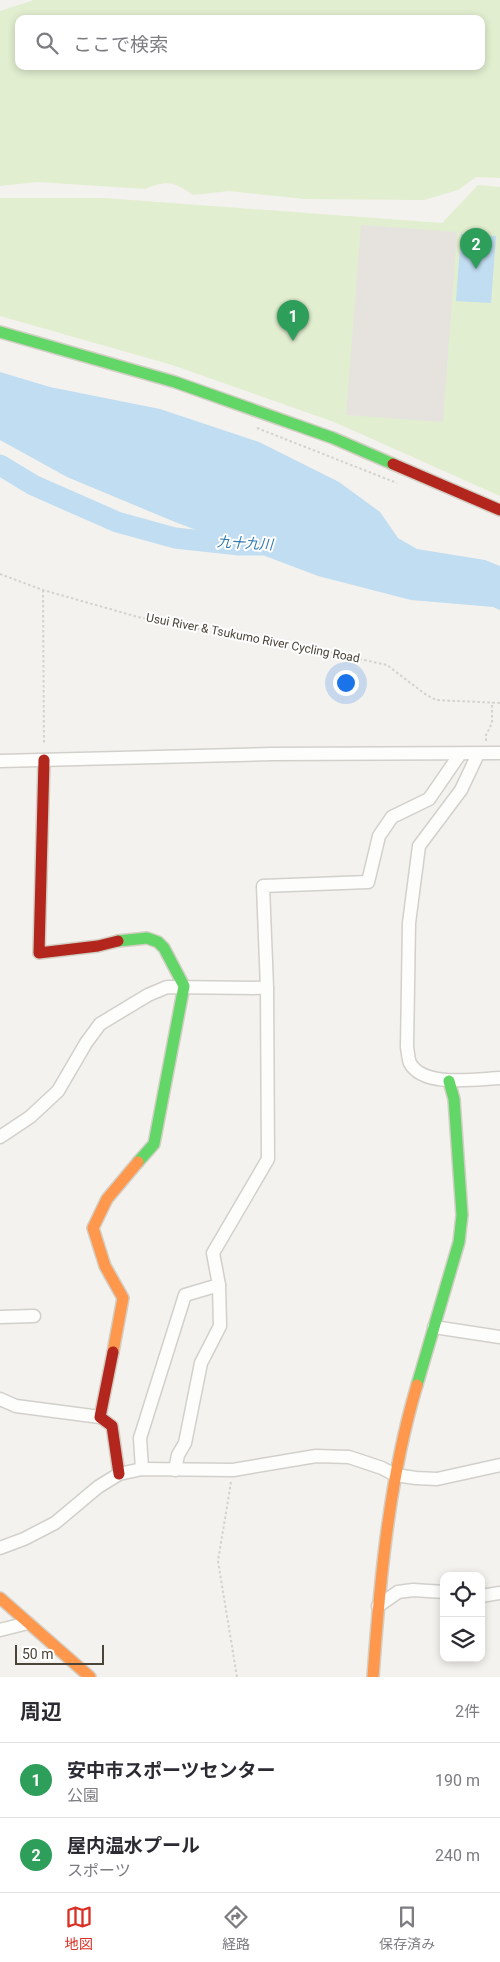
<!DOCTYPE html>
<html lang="ja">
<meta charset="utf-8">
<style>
:root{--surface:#fff;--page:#f2f2f3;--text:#2b2b33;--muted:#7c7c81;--line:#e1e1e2;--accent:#d93025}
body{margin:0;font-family:Roboto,"Noto Sans JP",sans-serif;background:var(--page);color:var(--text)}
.controls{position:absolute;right:15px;bottom:15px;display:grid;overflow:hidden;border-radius:10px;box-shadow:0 2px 8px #0003}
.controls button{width:45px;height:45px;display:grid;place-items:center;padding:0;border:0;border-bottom:1px solid var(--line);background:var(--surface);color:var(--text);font:25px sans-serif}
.scale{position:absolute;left:15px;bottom:12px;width:89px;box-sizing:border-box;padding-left:5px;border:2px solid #4b4439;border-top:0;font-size:14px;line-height:18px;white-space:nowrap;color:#4b4439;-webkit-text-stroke:4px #fff;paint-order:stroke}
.you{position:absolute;left:345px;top:682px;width:18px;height:18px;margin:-12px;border:4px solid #fff;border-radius:50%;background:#1a73e8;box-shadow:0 0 0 8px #1a73e833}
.badge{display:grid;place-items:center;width:32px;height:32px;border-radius:50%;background:var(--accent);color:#fff;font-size:16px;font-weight:700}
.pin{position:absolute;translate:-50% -41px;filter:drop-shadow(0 1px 2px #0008)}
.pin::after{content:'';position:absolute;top:26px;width:18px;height:15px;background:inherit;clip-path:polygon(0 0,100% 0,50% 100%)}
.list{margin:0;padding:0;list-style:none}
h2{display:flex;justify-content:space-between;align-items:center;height:65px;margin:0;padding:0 20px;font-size:21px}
h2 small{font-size:16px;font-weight:400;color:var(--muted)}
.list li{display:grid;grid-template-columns:32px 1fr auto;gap:15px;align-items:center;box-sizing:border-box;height:75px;padding:0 20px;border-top:1px solid var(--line)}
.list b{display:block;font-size:19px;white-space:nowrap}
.list p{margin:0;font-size:16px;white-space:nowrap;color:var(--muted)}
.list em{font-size:16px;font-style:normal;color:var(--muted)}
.icon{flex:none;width:28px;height:28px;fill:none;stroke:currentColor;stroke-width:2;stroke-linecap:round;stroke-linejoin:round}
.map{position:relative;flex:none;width:500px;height:1677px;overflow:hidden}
.search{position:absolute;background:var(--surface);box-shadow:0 2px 8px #0003;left:15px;right:15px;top:15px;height:55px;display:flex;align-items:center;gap:12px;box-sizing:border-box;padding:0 18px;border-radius:10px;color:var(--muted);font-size:19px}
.sheet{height:215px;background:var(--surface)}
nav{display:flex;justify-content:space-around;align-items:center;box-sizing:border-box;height:70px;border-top:1px solid var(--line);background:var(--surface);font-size:14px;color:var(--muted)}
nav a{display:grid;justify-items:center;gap:2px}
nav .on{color:var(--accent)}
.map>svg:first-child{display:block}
.green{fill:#e1eecf;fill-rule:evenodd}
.parking{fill:#e6e3df}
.water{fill:#c0ddf1}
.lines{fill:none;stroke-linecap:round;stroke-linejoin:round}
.river{stroke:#c0ddf1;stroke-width:21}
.street-casing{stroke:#d2d0cb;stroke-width:15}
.fast-casing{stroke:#d3cfc5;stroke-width:14}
.slow-casing{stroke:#d3cfc5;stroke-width:14}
.jam-casing{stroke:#d3cfc5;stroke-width:14}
.path{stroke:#d3d2cc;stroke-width:2;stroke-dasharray:2.5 2.5;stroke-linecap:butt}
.street{stroke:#fdfdfc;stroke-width:12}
.fast{stroke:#63d668;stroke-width:11}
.slow{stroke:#ff974d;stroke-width:11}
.jam{stroke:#b3261e;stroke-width:11}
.labels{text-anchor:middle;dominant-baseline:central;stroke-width:4;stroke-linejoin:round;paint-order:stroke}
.street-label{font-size:12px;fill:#4b4439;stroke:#fff}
.water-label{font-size:14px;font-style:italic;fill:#2e7ab2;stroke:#fff}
</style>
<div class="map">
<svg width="500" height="1677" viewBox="0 0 500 1677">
<rect width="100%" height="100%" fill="#f4f2ee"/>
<g class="green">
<path d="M 34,0 L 500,0 L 500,178 L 476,177 L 458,190 L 424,200 L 304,199 L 229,191 L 193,195 C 173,181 167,180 145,189 L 38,182 L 0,186 L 0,11 ZM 19,19 L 481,19 L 481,66 L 19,66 Z"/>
<path d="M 478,185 L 500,187 L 500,496 L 334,422 L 172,365 L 0,316 L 0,198 L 104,198 L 442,223 Z"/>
</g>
<path class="parking" d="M 361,225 L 457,232 L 443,422 L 346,415 Z"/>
<g class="water">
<path d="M 461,234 L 496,236 L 491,303 L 456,301 Z"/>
<path d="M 0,372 L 50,387 L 160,409 L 259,442 L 339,482 L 380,512 L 398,538 L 417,549 L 485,560 L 500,566 L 500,610 L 493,607 L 411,600 L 318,576 L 175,522 L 67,477 L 0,440 Z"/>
</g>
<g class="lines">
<path class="river" d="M 0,465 L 33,485 L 117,522 L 175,538 L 239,545 L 261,545"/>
<defs>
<g id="street">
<path d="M 478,754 L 461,790 L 419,846 L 409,923 L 407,1047 C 408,1052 408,1058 410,1063 C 423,1088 477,1079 500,1078"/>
<path d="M 0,761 L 272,754 L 500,753"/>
<path d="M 0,1137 L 30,1117 L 58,1091 L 86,1043 L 100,1024 L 148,995 L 167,987 L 267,988"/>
<path d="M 0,1317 L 34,1316"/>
<path d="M 434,1327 L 500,1337"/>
<path d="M 0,1399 L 16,1406 L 100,1417"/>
<path d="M 142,1469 L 140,1438 L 185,1295 L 219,1285"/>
<path d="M 175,1470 L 178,1455 L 185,1443 L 201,1363 L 220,1326 L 219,1285 L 213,1253 L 268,1159 L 267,988 L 263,886 L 368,882 L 379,836 L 392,817 L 429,799 L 460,754"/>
<path d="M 0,1548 L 24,1539 L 55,1523 L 98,1487 L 119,1474 L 142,1469 L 233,1470 L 316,1456 L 349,1457 L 382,1468 L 395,1475 L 416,1478 L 437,1479 L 500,1465"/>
<path d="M 481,1596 L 500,1593"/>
<path d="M 378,1606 L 398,1592 L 413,1590 L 444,1592"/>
<path d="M 0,1630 L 28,1623"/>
</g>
<g id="fast">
<path d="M 0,332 L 175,382 L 333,438 L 393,464"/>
<path d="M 118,941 L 147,938 L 158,942 L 164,948 L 184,986 L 154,1144 L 138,1162"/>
<path d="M 417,1385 L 459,1242 L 462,1215 L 454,1099 L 449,1081"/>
</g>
<g id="slow">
<path d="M 113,1352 L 123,1298 L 105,1266 L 93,1228 L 107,1199 L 138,1162"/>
<path d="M 0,1598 L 90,1677"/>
<path d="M 373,1677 C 380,1579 389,1479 417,1385"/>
</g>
<g id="jam">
<path d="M 393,464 L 500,510"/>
<path d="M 44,760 L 39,953 L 98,946 L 118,941"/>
<path d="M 113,1352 L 100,1417 L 112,1426 L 119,1474"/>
</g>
</defs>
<use href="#street" class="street-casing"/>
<use href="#fast" class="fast-casing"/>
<use href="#slow" class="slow-casing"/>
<use href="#jam" class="jam-casing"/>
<g class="path">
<path d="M 257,428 L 397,483"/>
<path d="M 0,574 L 43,590 L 138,617 L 180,626 L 300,646 L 387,665 L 425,694 L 436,700 L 500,703"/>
<path d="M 43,590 L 44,745"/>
<path d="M 486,741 L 486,735 L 492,723 L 492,702"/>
<path d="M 231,1482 L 218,1561 L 237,1677"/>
</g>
<use href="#street" class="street"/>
<use href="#fast" class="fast"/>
<use href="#slow" class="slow"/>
<use href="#jam" class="jam"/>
</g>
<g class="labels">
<g class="street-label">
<text transform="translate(253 638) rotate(11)">Usui River &amp; Tsukumo River Cycling Road</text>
</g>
<g class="water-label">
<text transform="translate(245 543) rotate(3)">九十九川</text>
</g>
</g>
</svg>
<div class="controls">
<button><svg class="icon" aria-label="locate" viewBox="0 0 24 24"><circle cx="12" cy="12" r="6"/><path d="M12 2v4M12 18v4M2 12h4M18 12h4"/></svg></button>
<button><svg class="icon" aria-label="layers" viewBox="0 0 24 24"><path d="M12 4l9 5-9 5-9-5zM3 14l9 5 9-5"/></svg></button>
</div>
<div class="scale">50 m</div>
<div class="you"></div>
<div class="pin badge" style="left:293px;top:341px;background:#2e9e5b">1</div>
<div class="pin badge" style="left:476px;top:269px;background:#2e9e5b">2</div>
<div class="search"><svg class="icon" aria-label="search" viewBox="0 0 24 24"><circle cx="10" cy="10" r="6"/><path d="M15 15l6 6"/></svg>ここで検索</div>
</div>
<section class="sheet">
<h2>周辺<small>2件</small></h2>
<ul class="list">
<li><span class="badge" style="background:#2e9e5b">1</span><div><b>安中市スポーツセンター</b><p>公園</p></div><em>190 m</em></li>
<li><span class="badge" style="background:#2e9e5b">2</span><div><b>屋内温水プール</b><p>スポーツ</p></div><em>240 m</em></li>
</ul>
</section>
<nav>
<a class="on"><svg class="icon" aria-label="map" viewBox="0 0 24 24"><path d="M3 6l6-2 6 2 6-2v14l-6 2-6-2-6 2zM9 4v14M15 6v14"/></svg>地図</a>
<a><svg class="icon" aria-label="directions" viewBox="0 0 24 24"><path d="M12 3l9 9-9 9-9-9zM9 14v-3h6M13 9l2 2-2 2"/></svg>経路</a>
<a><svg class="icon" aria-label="saved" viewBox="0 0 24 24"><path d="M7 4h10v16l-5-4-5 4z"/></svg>保存済み</a>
</nav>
